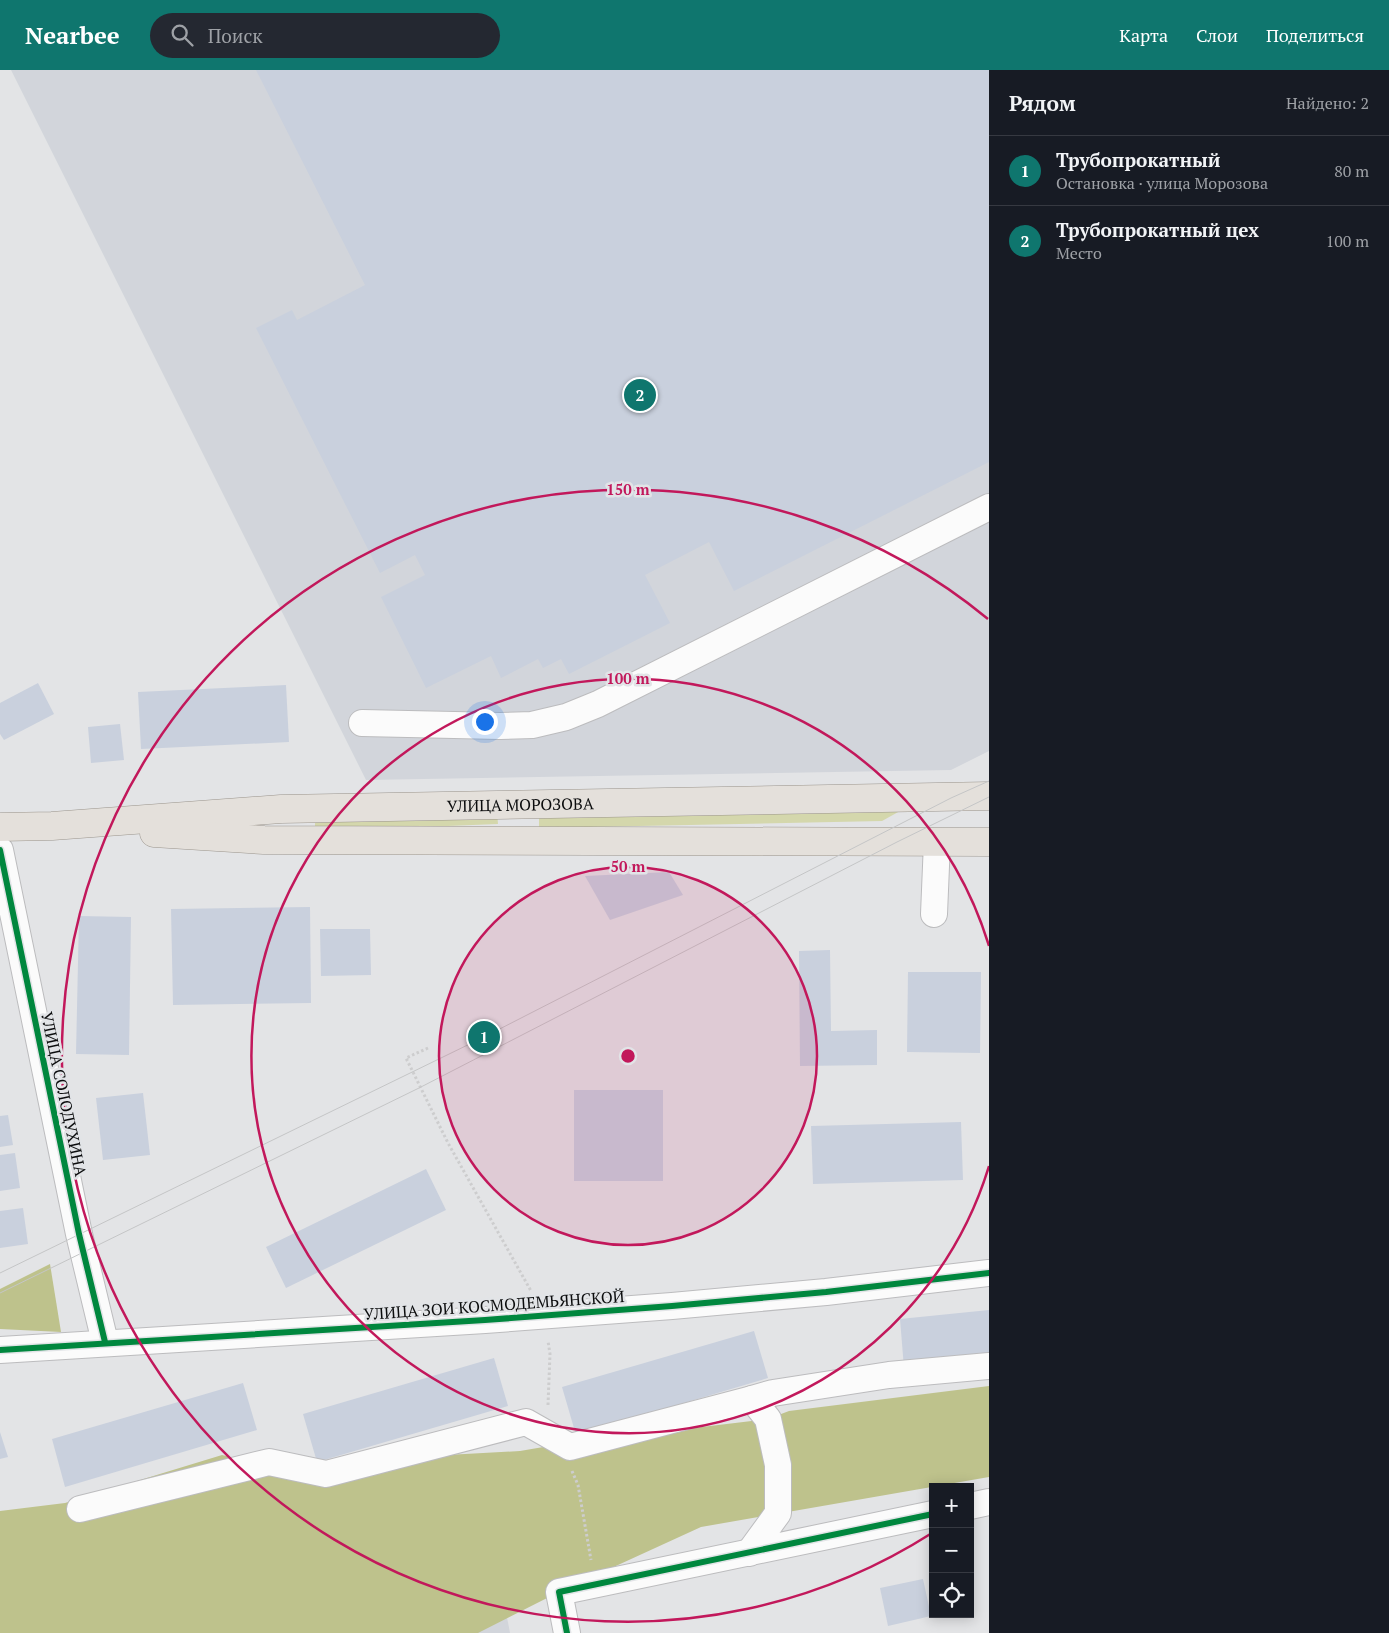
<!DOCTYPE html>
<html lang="ru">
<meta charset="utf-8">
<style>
:root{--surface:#171b24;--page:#242831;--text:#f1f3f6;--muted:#9ea1a6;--line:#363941;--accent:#0f766e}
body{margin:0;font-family:"PT Serif",serif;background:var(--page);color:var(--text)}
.controls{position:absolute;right:15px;bottom:15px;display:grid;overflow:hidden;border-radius:0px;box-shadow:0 2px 12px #0003}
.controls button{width:45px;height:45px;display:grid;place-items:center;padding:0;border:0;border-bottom:1px solid var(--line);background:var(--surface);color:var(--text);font:25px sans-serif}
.you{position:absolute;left:484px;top:651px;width:18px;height:18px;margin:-12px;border:4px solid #fff;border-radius:50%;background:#1a73e8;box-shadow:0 0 0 8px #1a73e833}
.badge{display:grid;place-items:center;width:32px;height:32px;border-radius:50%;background:var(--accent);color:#fff;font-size:16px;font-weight:700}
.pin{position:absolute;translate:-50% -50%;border:2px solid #fff;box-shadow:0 1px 5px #0006}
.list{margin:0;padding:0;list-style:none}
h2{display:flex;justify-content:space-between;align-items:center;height:65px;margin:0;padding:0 20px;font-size:21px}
h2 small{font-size:16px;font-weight:400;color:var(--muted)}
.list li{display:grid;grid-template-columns:32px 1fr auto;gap:15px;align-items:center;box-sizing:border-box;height:70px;padding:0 20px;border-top:1px solid var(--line)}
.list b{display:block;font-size:19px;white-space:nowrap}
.list p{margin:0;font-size:16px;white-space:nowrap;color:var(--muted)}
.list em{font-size:16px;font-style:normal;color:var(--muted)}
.icon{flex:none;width:28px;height:28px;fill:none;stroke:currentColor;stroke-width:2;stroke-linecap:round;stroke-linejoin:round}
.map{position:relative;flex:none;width:989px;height:1563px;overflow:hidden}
header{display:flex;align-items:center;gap:30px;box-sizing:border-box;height:70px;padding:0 25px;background:var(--accent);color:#fff}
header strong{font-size:24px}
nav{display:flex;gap:28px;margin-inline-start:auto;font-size:18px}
.search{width:350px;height:45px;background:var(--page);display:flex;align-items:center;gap:12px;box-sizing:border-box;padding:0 18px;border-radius:28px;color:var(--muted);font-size:19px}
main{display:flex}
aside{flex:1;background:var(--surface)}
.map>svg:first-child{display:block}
.built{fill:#d2d5db}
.green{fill:#d4d7ac}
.forest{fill:#bec28c}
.building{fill:#c9d0dd}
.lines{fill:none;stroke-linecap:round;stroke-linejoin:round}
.minor-casing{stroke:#bcbcbe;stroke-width:28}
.major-casing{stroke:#9b958d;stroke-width:29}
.path{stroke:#cdcdce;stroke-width:3;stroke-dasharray:2.5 2.5;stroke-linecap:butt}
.minor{stroke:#fbfbfb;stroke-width:26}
.major{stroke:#e4e0db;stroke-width:28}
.tram{stroke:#c4c5c6;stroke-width:1}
.cycleway-casing{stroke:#e2e4e7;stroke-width:9}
.cycleway{stroke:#00873e;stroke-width:6}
.ring{fill:none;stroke:#c2185b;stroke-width:2.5}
.labels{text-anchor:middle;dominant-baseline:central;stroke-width:5;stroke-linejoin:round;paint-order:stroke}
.street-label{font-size:16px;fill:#0b0c0d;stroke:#e2e4e7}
.centre{fill:#c2185b;stroke:#e2e4e7;stroke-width:2.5}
.ring-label{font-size:15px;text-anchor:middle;font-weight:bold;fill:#c2185b;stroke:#e2e4e7;stroke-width:5;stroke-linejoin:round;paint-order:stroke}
</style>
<header>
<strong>Nearbee</strong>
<div class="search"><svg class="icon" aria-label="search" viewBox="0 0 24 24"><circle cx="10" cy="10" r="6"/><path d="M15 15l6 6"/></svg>Поиск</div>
<nav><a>Карта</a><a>Слои</a><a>Поделиться</a></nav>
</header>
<main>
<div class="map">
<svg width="989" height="1563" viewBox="0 0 989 1563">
<rect width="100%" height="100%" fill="#e3e4e6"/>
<g class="built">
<path d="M 11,0 L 989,0 L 989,681 L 951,700 L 366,710 Z"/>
<path d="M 506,1542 L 510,1563 L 402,1563 Z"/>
</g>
<g class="green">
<path d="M 900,741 L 882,751 L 539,758 L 539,744 Z"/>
<path d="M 497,743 L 498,754 L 323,761 L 315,757 L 315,753 L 317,750 Z"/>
</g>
<g class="forest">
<path d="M 50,1194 L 61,1262 L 0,1259 L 0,1219 Z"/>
<path d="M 989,1316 L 989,1407 L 701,1457 L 559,1522 L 478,1563 L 0,1563 L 0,1441 L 65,1433 L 222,1385 L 295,1402 L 447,1385 L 520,1381 L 561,1374 L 768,1349 L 789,1341 Z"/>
</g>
<g class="building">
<path d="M 256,0 L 989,0 L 989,392 L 734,521 L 709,472 L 645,505 L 670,553 L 569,604 L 561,589 L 543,598 L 538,589 L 501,608 L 491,586 L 426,618 L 381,527 L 425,505 L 415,485 L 380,503 L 256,258 L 292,240 L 297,250 L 365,215 Z"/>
<path d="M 38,613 L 54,644 L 4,670 L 0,664 L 0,633 Z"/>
<path d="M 286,615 L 289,672 L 141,679 L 138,622 Z"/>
<path d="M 120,654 L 124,690 L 91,693 L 88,657 Z"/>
<path d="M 669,802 L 683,825 L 610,850 L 585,806 Z"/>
<path d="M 310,837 L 311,933 L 173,935 L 171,839 Z"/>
<path d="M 79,846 L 131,847 L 129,985 L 76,984 Z"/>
<path d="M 320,859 L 370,859 L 371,905 L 321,906 Z"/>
<path d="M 830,880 L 831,961 L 877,960 L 877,995 L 800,996 L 799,881 Z"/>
<path d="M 908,902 L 981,902 L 980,983 L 907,982 Z"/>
<rect x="574" y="1020" width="89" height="91"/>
<path d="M 143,1023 L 150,1085 L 103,1090 L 96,1028 Z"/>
<path d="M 8,1045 L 13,1075 L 0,1077 L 0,1046 Z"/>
<path d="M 961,1052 L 963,1110 L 813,1114 L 811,1056 Z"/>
<path d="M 15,1083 L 20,1118 L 0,1121 L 0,1085 Z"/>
<path d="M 426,1099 L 446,1140 L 286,1218 L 266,1177 Z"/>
<path d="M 23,1138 L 28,1174 L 0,1178 L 0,1141 Z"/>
<path d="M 989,1240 L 989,1289 L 904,1298 L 900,1249 Z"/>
<path d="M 754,1261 L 768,1308 L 576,1365 L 562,1317 Z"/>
<path d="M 494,1288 L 508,1336 L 317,1392 L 303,1344 Z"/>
<path d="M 243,1313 L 257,1360 L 65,1417 L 52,1369 Z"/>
<path d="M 0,1362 L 8,1387 L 0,1389 Z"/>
<path d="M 923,1509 L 931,1546 L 888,1556 L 880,1518 Z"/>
</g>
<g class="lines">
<defs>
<g id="minor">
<path d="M 362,653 L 500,656 L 532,655 L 566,647 L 598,634 L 989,437"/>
<path d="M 0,780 L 79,1164 L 105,1272"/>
<path d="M 934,844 L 937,772"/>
<path d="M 0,1280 L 485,1250 L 672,1236 L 826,1222 L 989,1203"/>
<path d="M 752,1329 L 773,1323 L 889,1305 L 989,1296"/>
<path d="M 970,1436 L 989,1432"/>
<path d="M 80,1439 L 269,1392 L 326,1404 L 526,1352 L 570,1377 L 752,1329 L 768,1349 L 778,1395 L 778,1443 L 749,1483"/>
<path d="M 567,1563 L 559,1522 L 933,1444"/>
</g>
<g id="major">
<path id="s1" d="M 0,757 L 52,756 L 281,739 L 989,726"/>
<path d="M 154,763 L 264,770 L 989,772"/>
</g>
</defs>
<use href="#minor" class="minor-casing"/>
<use href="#major" class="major-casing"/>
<g class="path">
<path d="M 428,978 L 406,988 L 448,1073 L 531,1221"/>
<path d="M 548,1335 L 550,1284 L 548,1271"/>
<path d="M 572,1401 L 578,1415 L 591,1490"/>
</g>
<use href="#minor" class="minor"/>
<use href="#major" class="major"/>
<g class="tram">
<path d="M 0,1203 L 484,967 L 951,728 L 989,711"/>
<path d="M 0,1223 L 419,1018 L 897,772 L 989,727"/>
</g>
<defs>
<g id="cycleway">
<path d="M 0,780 L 79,1164 L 105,1272"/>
<path d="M 0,1280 L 485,1250 L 672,1236 L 826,1222 L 989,1203"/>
<path d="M 567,1563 L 559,1522 L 933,1444"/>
</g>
</defs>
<use href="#cycleway" class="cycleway-casing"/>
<use href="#cycleway" class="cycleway"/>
</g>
<circle cx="628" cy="986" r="189" fill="#c2185b" fill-opacity=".12"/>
<g class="ring">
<circle cx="628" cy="986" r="189"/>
<path d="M989 1096A377 377 0 1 1 989 876"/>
<path d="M932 1463A566 566 0 1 1 988 549"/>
</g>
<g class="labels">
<g class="street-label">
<text stroke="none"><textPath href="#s1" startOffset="521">УЛИЦА МОРОЗОВА</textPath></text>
<text transform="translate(64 1024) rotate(78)">УЛИЦА СОЛОДУХИНА</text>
<text transform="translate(494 1235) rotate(-4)">УЛИЦА ЗОИ КОСМОДЕМЬЯНСКОЙ</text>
</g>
</g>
<circle cx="628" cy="986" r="8" class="centre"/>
<g class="ring-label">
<text x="628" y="425">150 m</text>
<text x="628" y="614">100 m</text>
<text x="628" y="802">50 m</text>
</g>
</svg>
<div class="controls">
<button>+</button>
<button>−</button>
<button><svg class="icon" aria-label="locate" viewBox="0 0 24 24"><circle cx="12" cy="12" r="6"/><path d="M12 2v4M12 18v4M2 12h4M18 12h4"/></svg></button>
</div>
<div class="you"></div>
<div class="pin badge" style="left:484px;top:967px">1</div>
<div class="pin badge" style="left:640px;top:325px">2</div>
</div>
<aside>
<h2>Рядом<small>Найдено: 2</small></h2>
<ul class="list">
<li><span class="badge">1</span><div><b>Трубопрокатный</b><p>Остановка · улица Морозова</p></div><em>80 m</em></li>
<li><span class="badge">2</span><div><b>Трубопрокатный цех</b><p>Место</p></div><em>100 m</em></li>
</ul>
</aside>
</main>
